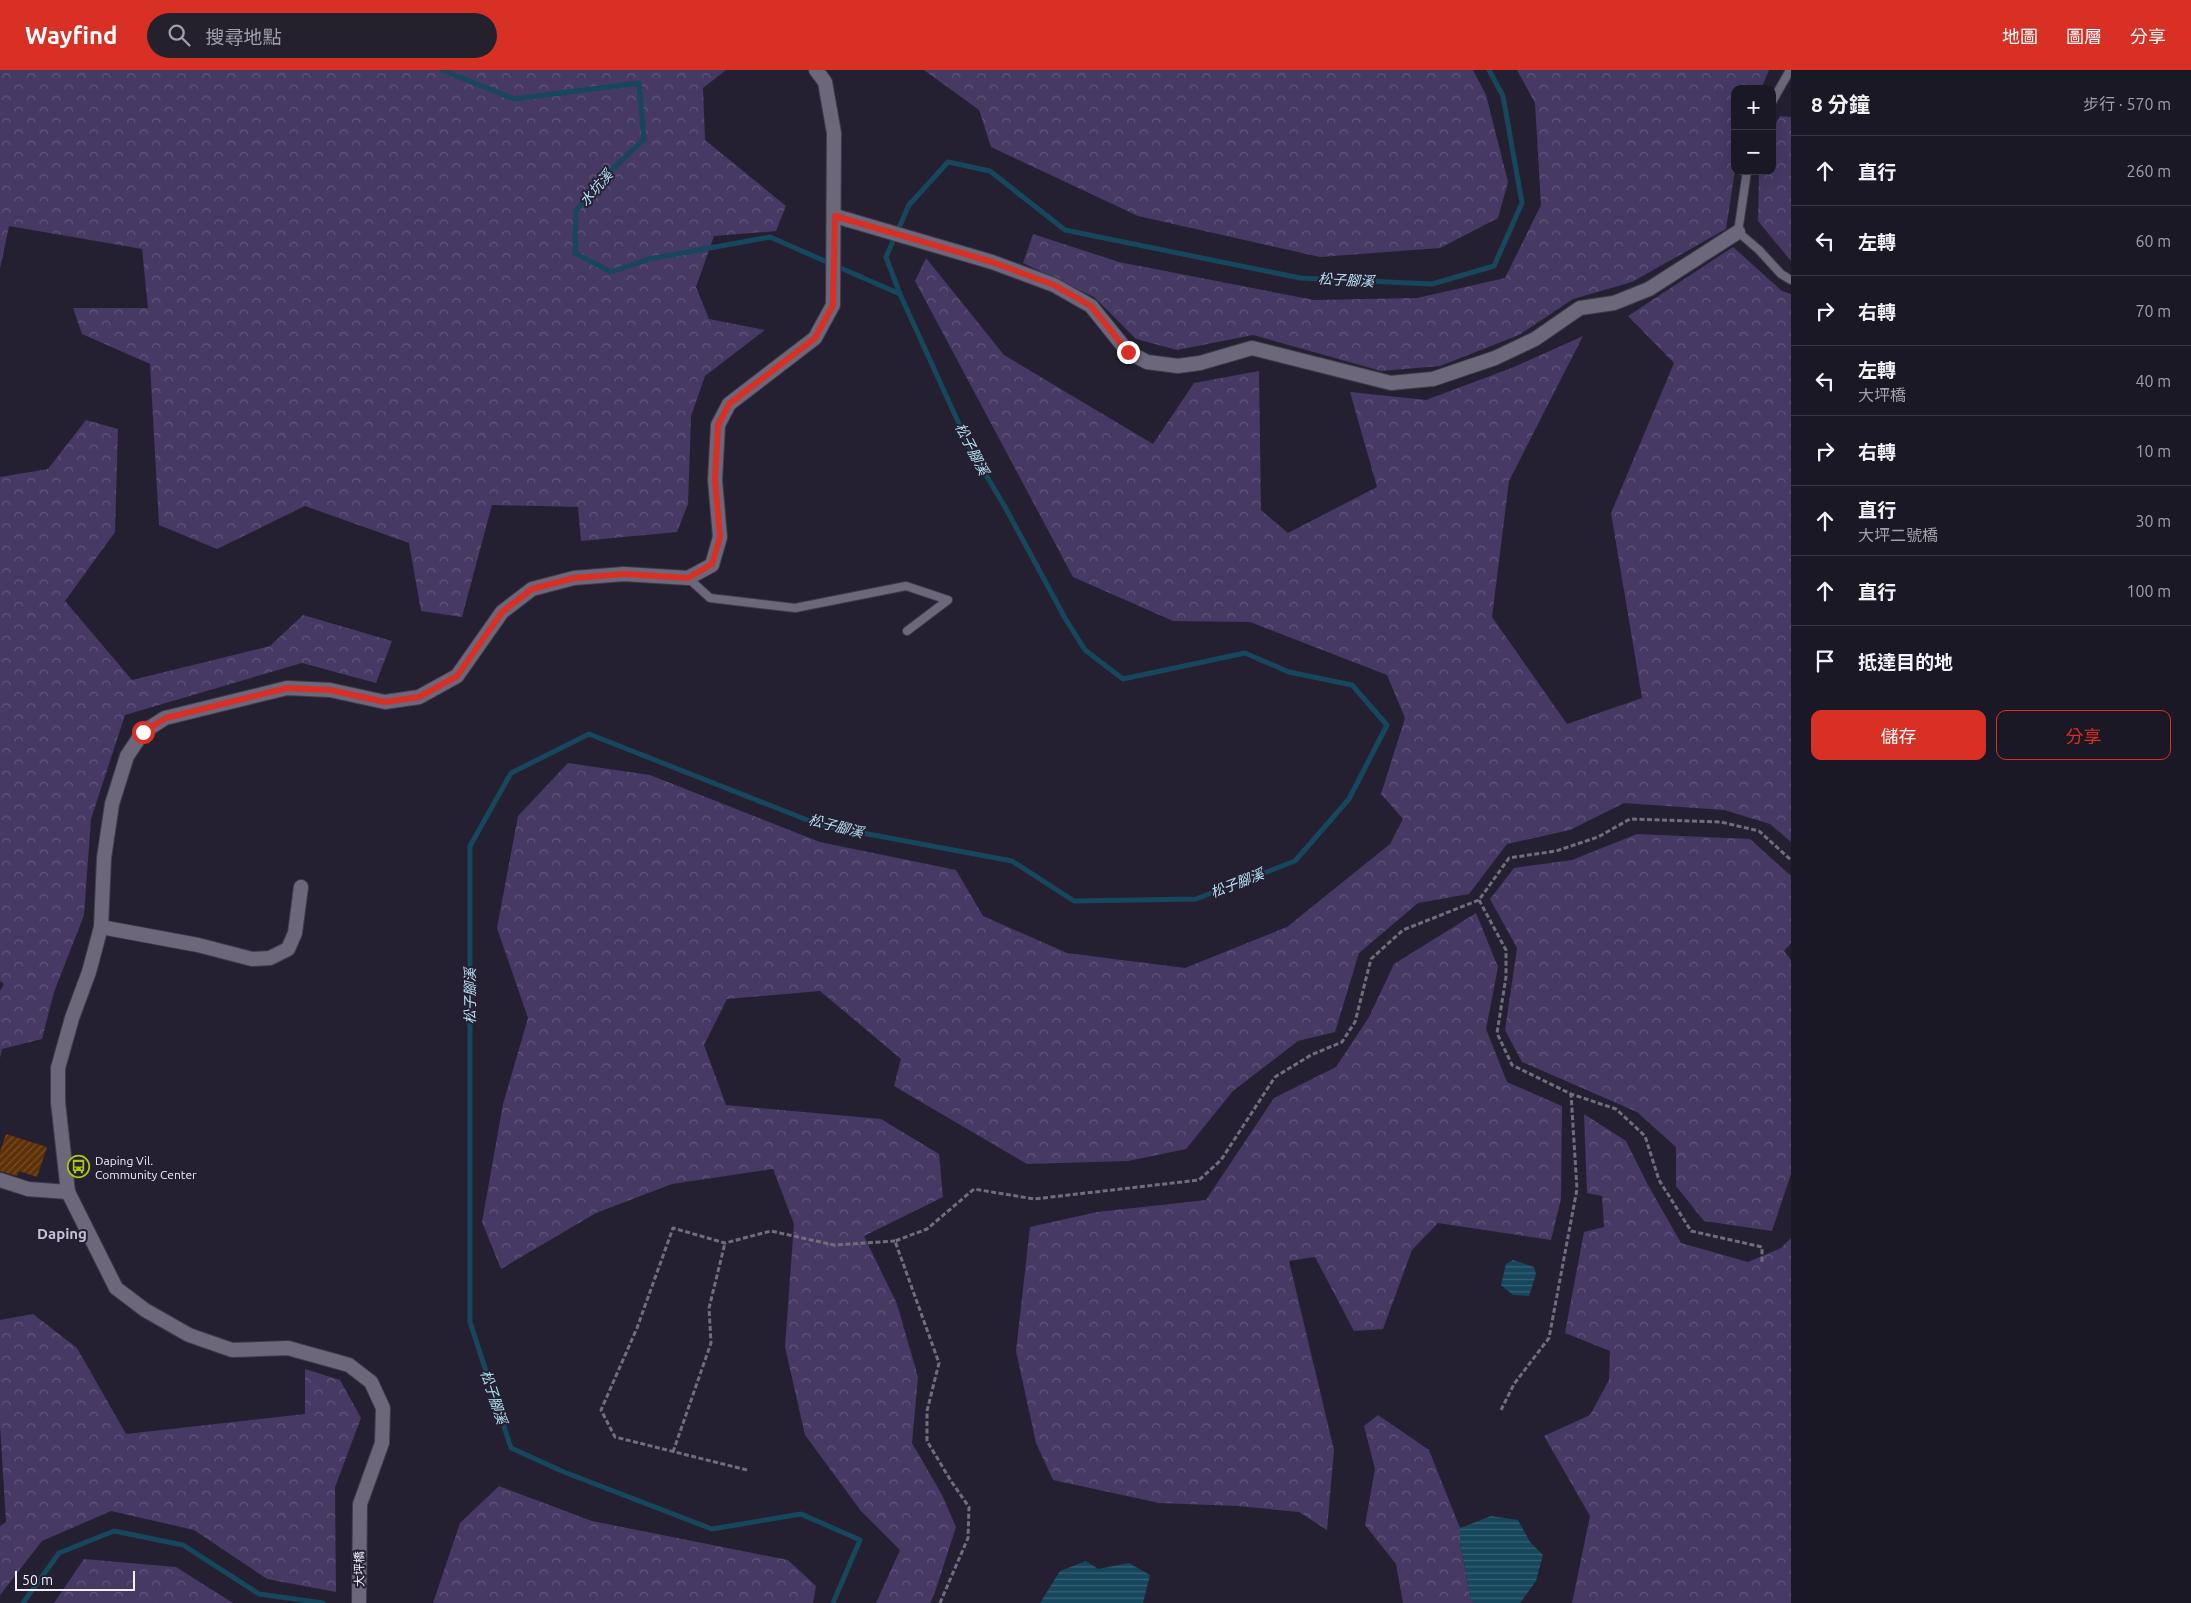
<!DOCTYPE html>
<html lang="zh-TW">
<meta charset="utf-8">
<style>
:root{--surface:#1b1825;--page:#24212d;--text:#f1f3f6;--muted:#a0a0a7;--line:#393742;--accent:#d93025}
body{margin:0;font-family:Ubuntu,"Noto Sans TC",sans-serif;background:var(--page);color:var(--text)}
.controls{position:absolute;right:15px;top:15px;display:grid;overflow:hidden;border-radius:10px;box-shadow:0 5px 20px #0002}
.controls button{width:45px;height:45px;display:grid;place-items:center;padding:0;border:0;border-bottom:1px solid var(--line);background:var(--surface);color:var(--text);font:25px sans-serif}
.scale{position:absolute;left:15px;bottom:12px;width:120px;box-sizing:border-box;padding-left:5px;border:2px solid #f1effa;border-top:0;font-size:14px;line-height:18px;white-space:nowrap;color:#f1effa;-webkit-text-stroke:4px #242031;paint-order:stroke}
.stop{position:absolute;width:15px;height:15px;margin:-11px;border:4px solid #d93025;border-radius:50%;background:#fff}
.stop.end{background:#d93025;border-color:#fff;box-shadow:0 1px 5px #0008}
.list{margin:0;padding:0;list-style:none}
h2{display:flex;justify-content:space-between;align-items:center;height:65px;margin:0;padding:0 20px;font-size:21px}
h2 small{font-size:16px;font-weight:400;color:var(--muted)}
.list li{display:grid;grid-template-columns:32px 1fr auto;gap:15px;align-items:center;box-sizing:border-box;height:70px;padding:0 20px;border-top:1px solid var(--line)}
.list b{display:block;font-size:19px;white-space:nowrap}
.list p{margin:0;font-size:16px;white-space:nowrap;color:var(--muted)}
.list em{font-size:16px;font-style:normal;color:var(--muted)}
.actions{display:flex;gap:10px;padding:15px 20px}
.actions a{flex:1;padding:11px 0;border:1px solid var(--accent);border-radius:10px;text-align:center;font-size:18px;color:var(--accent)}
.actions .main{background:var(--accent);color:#fff}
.icon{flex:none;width:28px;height:28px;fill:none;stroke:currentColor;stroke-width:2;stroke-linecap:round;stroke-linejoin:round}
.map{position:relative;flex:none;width:1791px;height:1533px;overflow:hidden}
header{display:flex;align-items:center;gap:30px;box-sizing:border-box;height:70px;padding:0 25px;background:var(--accent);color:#fff}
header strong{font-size:24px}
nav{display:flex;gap:28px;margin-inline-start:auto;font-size:18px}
.search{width:350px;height:45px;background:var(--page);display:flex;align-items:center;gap:12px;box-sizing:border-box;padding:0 18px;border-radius:28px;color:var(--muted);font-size:19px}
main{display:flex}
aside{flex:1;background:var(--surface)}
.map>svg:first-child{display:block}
.forest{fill:url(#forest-crowns)}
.water{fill:url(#water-rules)}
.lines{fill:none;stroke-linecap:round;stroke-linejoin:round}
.stream{stroke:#16475c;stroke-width:5}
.building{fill:url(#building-hatch)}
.service-casing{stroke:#403c4a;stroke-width:10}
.minor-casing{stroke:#403c4a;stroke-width:16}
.tertiary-casing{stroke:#403c4a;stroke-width:16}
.path{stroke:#716d7c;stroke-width:3;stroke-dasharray:5 2.5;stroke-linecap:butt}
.service{stroke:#6c677b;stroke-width:8}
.minor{stroke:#6c677b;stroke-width:14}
.tertiary{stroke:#6c677b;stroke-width:14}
.route{stroke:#d93025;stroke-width:6}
.labels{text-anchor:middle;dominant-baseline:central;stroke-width:4;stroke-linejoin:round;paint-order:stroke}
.poi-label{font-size:12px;fill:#f1effa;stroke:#242031;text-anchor:start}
.street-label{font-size:12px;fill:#f1effa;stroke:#242031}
.water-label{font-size:14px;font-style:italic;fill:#b6e1f7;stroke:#242031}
.quarter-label{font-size:15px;font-weight:bold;fill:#c6c1d7;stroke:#242031}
</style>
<header>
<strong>Wayfind</strong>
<div class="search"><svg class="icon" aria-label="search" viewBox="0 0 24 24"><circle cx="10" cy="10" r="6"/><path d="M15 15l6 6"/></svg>搜尋地點</div>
<nav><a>地圖</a><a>圖層</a><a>分享</a></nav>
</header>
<main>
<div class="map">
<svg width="1791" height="1533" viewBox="0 0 1791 1533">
<defs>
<pattern id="forest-crowns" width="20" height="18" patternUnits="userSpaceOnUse" patternTransform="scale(1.25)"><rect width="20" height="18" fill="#463964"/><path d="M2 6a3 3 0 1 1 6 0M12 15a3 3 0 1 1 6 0" fill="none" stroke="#61567b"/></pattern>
<pattern id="water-rules" width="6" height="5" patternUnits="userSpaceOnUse" patternTransform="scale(1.25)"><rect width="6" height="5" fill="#16475c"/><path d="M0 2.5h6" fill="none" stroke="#386274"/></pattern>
<pattern id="building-hatch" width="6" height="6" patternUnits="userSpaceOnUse" patternTransform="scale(1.25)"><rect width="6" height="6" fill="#5e3006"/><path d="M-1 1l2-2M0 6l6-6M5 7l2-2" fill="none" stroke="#764e2b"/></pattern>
</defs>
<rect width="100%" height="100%" fill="#242031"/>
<g class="forest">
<path d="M 0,0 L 726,0 L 703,18 L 705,70 L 786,136 L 776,161 L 714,166 L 696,217 L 709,249 L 765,260 L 705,306 L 691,346 L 688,434 L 677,462 L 581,471 L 578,437 L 492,435 L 462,547 L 421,541 L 409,473 L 305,436 L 217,479 L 159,455 L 150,294 L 82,264 L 73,238 L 148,238 L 142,179 L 9,156 L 0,199 Z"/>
<path d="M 924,0 L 1473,0 L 1486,25 L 1508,112 L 1498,148 L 1440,178 L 1320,187 L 1138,146 L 991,77 L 979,40 Z"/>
<path d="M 1517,0 L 1769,0 L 1761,19 L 1735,19 L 1735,101 L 1726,159 L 1632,212 L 1573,229 L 1519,265 L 1440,296 L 1381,301 L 1253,265 L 1177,280 L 1136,269 L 1094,227 L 1023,193 L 1033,164 L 1119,192 L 1314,230 L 1417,228 L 1505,208 L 1541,135 L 1535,33 Z"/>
<path d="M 1780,46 L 1791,47 L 1791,191 L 1758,151 L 1759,101 L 1772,101 L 1772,62 Z"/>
<path d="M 1733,177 L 1782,221 L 1791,224 L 1791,772 L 1770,754 L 1724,740 L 1624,733 L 1570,760 L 1507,774 L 1469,824 L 1418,833 L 1359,883 L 1335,962 L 1298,971 L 1233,1021 L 1186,1079 L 1128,1091 L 1027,1094 L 894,1016 L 901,989 L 820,921 L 727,929 L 704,975 L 726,1035 L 881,1049 L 939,1084 L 943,1127 L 864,1166 L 897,1234 L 918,1307 L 912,1373 L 942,1425 L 956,1457 L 934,1525 L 930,1533 L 876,1533 L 900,1480 L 861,1441 L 805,1365 L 785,1277 L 794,1154 L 773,1099 L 672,1114 L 596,1143 L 501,1199 L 482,1152 L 503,1034 L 528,948 L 497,858 L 518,746 L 568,693 L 650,705 L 820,772 L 956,800 L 983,846 L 1067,883 L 1185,898 L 1287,857 L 1390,774 L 1403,749 L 1381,724 L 1405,648 L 1387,605 L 1250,552 L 1173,551 L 1073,507 L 915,211 L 926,188 L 1004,285 L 1153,374 L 1194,313 L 1259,301 L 1261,440 L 1288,463 L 1377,417 L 1350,322 L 1426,330 L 1514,297 L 1583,266 L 1509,411 L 1492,547 L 1567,654 L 1642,628 L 1611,443 L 1674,293 L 1628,246 Z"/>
<path d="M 86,350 L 118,359 L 115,462 L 65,531 L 132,610 L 270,576 L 303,545 L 392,571 L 376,613 L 302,593 L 125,645 L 91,749 L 84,845 L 54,922 L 42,969 L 2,979 L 0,988 L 0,921 L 4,914 L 0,911 L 0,407 L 48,399 Z"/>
<path d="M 1637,764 L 1750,769 L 1791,806 L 1791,873 L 1784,881 L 1791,890 L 1791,1104 L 1772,1161 L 1704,1151 L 1676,1116 L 1676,1077 L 1637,1042 L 1522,992 L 1505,960 L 1517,878 L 1490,829 L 1514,798 L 1572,790 Z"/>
<path d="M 1476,843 L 1498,897 L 1486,959 L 1507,1012 L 1562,1036 L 1561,1129 L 1551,1170 L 1438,1153 L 1412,1180 L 1383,1259 L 1354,1261 L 1315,1187 L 1289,1191 L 1334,1380 L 1327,1460 L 1299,1442 L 1238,1436 L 1159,1433 L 1053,1410 L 1036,1373 L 1016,1281 L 1030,1157 L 1097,1142 L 1206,1130 L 1274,1028 L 1336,997 L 1369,947 L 1394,894 Z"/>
<path d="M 1584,1044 L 1626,1071 L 1648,1115 L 1681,1173 L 1748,1192 L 1781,1178 L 1791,1168 L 1791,1533 L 1572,1533 L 1590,1446 L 1544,1366 L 1590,1345 L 1609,1310 L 1610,1281 L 1565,1263 L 1584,1162 L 1604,1157 L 1602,1126 L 1587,1123 Z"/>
<path d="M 33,1244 L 77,1278 L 126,1364 L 305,1344 L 305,1299 L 340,1310 L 361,1348 L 335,1417 L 336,1522 L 267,1509 L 194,1460 L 111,1441 L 42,1471 L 0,1525 L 0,1456 L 6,1452 L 0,1355 L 0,1250 Z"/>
<path d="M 1378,1345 L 1429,1380 L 1460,1458 L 1460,1473 L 1471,1531 L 1476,1533 L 1403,1533 L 1396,1494 L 1365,1455 L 1375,1399 L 1364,1356 Z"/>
<path d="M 499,1416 L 592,1451 L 788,1490 L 816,1516 L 813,1533 L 433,1533 L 460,1453 Z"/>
<path d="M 84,1489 L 176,1497 L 233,1533 L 54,1533 Z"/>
</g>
<g class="water">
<path d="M 1513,1190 L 1534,1197 L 1536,1204 L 1529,1226 L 1513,1225 L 1501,1215 L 1506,1194 Z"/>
<path d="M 1491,1446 L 1518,1450 L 1530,1472 L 1543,1485 L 1536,1511 L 1520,1533 L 1476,1533 L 1471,1531 L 1460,1473 L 1460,1458 Z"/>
<path d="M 1086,1491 L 1098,1499 L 1129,1493 L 1150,1505 L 1143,1533 L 1040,1533 L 1060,1501 Z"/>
</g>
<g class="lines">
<g class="stream">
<path d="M 442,0 L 514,29 L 639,13 L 644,69 L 600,111 L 576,141 L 575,183 L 611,202 L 649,189 L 770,167 L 900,224"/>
<path d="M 23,1533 L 59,1483 L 114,1461 L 183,1475 L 259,1524 L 323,1533"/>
<path d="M 833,1533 L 860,1470 L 801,1444 L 712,1459 L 564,1402 L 511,1378 L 470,1252 L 470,776 L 511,703 L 589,664 L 820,755 L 1012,791 L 1074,831 L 1196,829 L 1295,791 L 1349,729 L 1387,655 L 1352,615 L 1289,602 L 1245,583 L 1123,609 L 1085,580 L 1065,548 L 1005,437 L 970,378 L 900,224 L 886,187 L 909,135 L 948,92 L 990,101 L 1065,160 L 1300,208 L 1432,214 L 1494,196 L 1522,133 L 1503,26 L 1489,0"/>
</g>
</g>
<path class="building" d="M 6,1064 L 47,1077 L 37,1107 L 19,1101 L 17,1106 L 0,1101 L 0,1082 Z"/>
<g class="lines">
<defs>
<g id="service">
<path d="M 1772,32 L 1790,0"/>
<path d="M 1747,101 L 1738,162 L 1759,180 L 1781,204 L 1791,210"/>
<path d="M 688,508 L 710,528 L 795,538 L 906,516 L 948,530 L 907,561"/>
</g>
<g id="minor">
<path d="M 835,146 L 992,192 L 1054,215 L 1091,236 L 1128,282 L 1147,292 L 1178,296 L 1200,293 L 1252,278 L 1391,313 L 1433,309 L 1495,288 L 1535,269 L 1580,238 L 1614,233 L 1649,219 L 1738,162"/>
<path d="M 101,857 L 198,875 L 252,889 L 270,888 L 288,879 L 295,863 L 301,817"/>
</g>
<g id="tertiary">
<path d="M 0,1110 L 28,1119 L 68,1122"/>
<path d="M 359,1533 L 360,1434 L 382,1373 L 383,1338 L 371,1312 L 349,1295 L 288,1278 L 232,1280 L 189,1265 L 145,1240 L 116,1218 L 68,1122 L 58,1032 L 58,998 L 72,948 L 89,902 L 101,857 L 104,788 L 112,734 L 127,686 L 143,662 L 165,648 L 287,618 L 330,620 L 385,632 L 419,627 L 457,606 L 502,542 L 532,519 L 574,508 L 624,504 L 688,508 L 712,495 L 720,467 L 715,410 L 718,355 L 729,334 L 815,268 L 833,235 L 834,63 L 825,12 L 816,0"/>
</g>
</defs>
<use href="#service" class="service-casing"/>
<use href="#minor" class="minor-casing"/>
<use href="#tertiary" class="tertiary-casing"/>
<g class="path">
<path d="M 1479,830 L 1506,880 L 1506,907 L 1497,963 L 1512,995 L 1571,1024 L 1616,1039 L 1645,1066 L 1659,1110 L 1691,1161 L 1762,1177 L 1762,1194"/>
<path d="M 1501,1340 L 1514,1314 L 1549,1268 L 1577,1119 L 1571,1024"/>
<path d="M 673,1382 L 711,1273 L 709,1238 L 725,1173"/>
<path d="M 747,1400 L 615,1367 L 601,1340 L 637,1258 L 673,1158 L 725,1173 L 771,1161 L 834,1175 L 895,1171"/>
<path d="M 940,1533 L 968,1468 L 969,1437 L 951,1411 L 927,1371 L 927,1341 L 939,1293 L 895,1171 L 927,1159 L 974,1119 L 1034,1129 L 1199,1110 L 1221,1090 L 1275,1007 L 1311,985 L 1342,972 L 1355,952 L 1371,889 L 1403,860 L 1479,830 L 1509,788 L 1556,781 L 1598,767 L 1630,749 L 1721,752 L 1759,761 L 1791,790"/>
</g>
<use href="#service" class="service"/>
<use href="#minor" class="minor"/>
<use href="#tertiary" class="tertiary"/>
</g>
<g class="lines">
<path class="route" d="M 143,662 L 166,648 L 287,618 L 330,620 L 385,632 L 419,627 L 457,606 L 502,542 L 532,519 L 574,508 L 624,504 L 688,508 L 712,494 L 720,467 L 715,410 L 718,355 L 729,334 L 815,268 L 833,235 L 835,146 L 992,192 L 1054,215 L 1091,236 L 1128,282"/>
</g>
<defs>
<symbol id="bus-ring" viewBox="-11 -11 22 22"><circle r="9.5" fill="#242031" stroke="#abc615" stroke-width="1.5"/><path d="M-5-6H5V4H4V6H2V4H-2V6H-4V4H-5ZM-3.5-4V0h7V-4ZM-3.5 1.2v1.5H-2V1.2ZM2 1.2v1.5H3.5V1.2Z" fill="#abc615"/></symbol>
</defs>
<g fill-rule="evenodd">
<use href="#bus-ring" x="66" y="1084" width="25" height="25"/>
</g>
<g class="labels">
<g class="poi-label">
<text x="95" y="1090">Daping Vil.<tspan x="95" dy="14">Community Center</tspan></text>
</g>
<g class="street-label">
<text transform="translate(359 1499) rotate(-91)">大坪橋</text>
</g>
<g class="water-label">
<text transform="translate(596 118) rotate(-49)">水坑溪</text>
<text transform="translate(1346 210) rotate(3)">松子腳溪</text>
<text transform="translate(972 379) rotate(63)">松子腳溪</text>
<text transform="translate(836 756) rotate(14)">松子腳溪</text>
<text transform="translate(1237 813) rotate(-21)">松子腳溪</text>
<text transform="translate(470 926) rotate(-90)">松子腳溪</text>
<text transform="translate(494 1327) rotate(72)">松子腳溪</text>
</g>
<g class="quarter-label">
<text x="62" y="1163">Daping</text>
</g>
</g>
</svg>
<div class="controls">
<button>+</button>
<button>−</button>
</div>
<div class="scale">50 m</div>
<div class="stop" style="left:143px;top:662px"></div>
<div class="stop end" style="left:1128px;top:282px"></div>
</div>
<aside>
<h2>8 分鐘<small>步行 · 570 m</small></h2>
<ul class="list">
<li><svg class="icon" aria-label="ahead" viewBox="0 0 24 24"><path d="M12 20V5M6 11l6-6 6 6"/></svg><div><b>直行</b></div><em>260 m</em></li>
<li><svg class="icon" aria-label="left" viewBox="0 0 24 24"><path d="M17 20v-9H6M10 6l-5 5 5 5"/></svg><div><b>左轉</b></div><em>60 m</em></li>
<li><svg class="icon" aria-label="right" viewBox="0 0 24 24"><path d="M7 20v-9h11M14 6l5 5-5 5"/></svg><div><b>右轉</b></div><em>70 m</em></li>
<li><svg class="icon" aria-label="left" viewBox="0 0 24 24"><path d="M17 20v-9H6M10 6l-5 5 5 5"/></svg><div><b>左轉</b><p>大坪橋</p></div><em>40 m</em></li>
<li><svg class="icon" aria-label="right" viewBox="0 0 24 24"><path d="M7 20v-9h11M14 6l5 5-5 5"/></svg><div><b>右轉</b></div><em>10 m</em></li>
<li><svg class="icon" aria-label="ahead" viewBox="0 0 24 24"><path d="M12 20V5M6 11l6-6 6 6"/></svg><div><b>直行</b><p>大坪二號橋</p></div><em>30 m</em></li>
<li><svg class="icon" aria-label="ahead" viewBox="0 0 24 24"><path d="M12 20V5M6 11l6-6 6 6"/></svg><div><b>直行</b></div><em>100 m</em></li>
<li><svg class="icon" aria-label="arrive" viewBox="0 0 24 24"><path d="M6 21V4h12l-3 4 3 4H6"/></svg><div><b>抵達目的地</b></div></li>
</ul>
<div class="actions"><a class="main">儲存</a><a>分享</a></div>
</aside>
</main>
